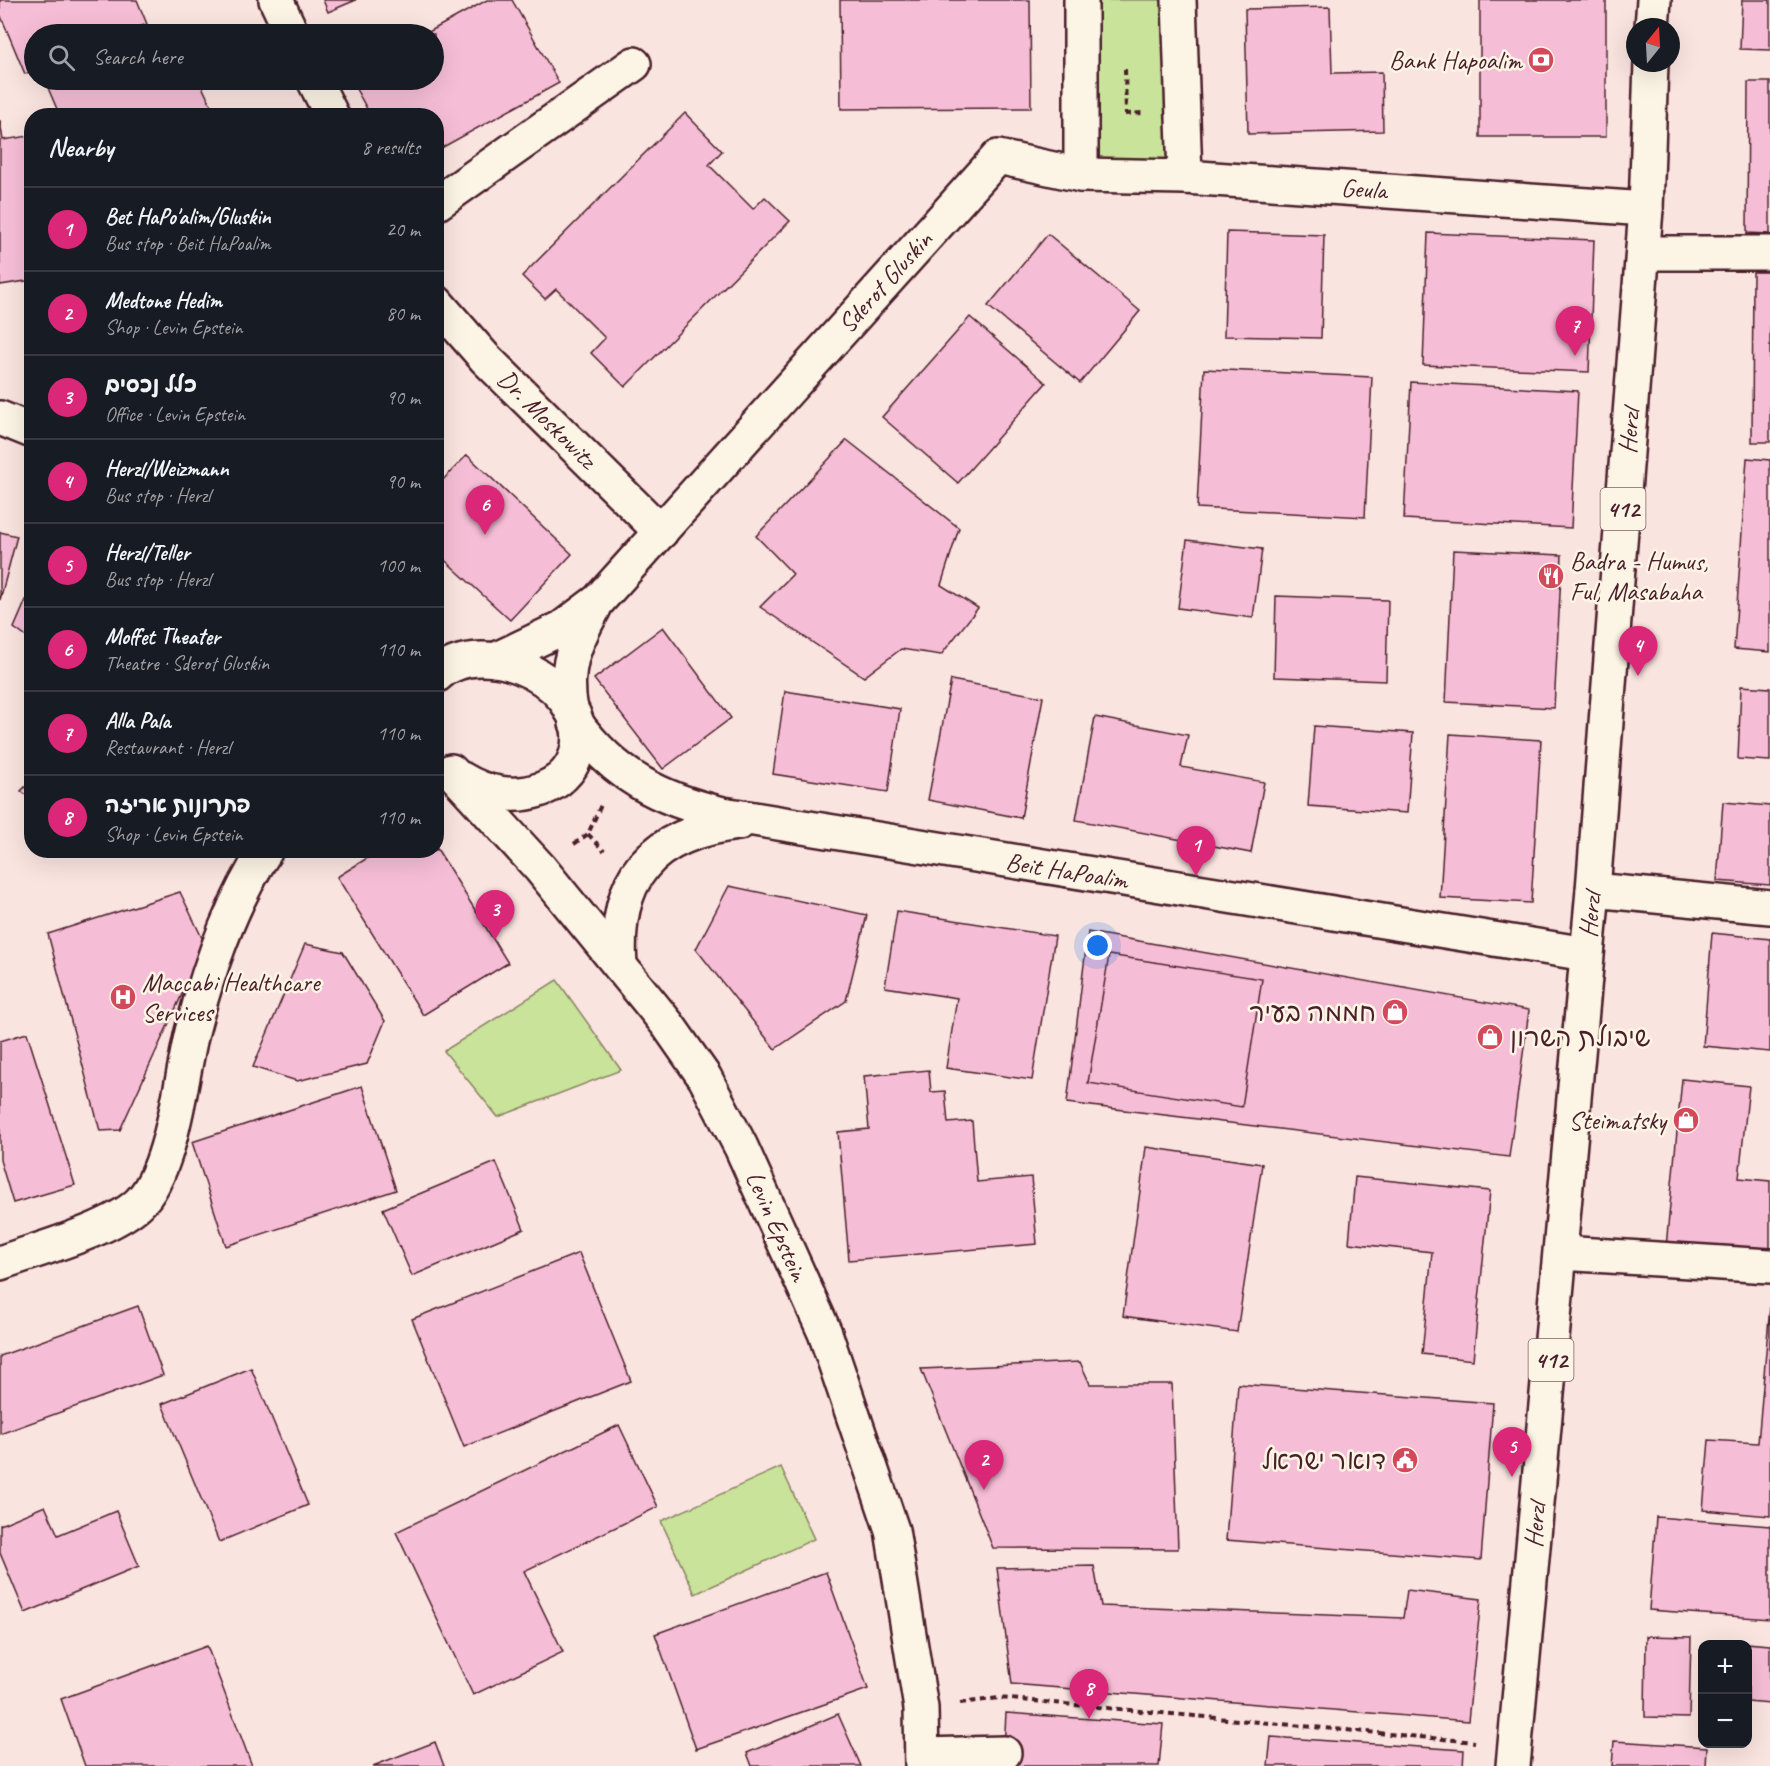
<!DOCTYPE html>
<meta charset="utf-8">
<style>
:root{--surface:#171b24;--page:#20242c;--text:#f1f3f6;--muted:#9ea1a6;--line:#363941;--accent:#db2777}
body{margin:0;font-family:Caveat,"Playpen Sans Hebrew",sans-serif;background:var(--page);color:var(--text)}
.controls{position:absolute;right:18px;bottom:18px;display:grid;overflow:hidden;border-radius:12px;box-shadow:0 6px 24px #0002}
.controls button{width:54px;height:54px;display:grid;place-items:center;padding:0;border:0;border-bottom:2px solid var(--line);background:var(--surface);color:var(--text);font:30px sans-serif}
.compass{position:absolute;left:1626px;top:18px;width:54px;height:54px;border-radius:50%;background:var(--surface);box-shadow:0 6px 24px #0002;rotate:18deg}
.you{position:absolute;left:1098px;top:946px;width:21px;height:21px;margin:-15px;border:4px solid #fff;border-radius:50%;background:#1a73e8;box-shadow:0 0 0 9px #1a73e833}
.badge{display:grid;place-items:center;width:39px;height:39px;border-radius:50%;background:var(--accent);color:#fff;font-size:20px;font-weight:700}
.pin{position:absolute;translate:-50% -50px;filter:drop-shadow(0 2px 3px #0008)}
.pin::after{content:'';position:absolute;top:32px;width:21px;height:18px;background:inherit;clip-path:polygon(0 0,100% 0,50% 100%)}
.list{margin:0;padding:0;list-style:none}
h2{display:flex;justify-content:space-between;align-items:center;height:78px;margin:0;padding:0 24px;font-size:26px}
h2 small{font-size:20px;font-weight:400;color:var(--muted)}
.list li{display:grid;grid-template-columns:39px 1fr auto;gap:18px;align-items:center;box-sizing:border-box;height:84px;padding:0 24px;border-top:2px solid var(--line)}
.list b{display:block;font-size:22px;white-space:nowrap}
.list p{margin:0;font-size:20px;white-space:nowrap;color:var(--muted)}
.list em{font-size:20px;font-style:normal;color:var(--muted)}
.icon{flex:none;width:33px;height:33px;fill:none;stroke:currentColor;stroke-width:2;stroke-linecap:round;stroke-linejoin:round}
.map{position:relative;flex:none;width:1770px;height:1766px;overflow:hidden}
.search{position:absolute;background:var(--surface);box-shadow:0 6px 24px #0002;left:24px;top:24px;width:420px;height:66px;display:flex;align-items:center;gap:15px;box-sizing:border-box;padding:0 21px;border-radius:33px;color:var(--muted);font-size:22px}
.panel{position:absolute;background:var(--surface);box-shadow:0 6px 24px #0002;left:24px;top:108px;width:420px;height:750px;border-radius:24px}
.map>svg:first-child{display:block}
.green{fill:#c9e39a;stroke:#8a8162;stroke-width:1.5}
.building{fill:#f6bed6;stroke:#4a1f2b;stroke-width:1.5}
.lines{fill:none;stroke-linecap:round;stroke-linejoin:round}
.minor-casing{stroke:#4a1f2b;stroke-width:38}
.major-casing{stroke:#4a1f2b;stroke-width:38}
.path{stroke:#4a1f2b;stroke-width:4;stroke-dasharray:6 4.5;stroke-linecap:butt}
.minor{stroke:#fcf5e5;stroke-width:33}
.major{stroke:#fcf5e5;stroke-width:33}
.labels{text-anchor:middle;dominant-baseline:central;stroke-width:5;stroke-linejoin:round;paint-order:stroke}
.shield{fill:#fcf5e5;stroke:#7f5f63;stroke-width:1.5}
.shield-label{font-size:24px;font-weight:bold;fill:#4a1f2b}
.poi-label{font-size:26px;fill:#4a1f2b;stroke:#fcf5e5;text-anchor:end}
.street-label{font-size:26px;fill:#4a1f2b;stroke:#fcf5e5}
</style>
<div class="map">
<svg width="1770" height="1766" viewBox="0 0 1770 1766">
<rect width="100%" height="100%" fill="#fae4e0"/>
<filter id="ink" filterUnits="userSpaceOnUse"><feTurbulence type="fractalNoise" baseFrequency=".0167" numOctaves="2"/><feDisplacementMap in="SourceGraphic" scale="12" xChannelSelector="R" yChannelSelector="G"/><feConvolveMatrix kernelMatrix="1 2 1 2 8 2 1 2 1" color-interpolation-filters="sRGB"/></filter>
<g filter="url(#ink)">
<g class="green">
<path d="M 1089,0 L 1167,0 L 1171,173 L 1093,170 Z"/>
<path d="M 557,980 L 621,1070 L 498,1117 L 444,1051 Z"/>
<path d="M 781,1467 L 814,1539 L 695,1594 L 661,1521 Z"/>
</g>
<g class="building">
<path d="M 0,0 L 137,0 L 147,24 L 121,34 L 34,34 L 34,70 L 25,74 L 0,14 Z"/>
<path d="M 323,0 L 356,0 L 328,12 Z"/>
<path d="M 487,0 L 512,0 L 559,83 L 436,151 L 436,116 L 371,116 L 351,80 L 434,80 L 434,34 L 425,34 Z"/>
<path d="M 840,0 L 1030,0 L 1031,108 L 841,109 Z"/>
<rect x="1480" y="0" width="126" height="137"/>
<path d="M 1742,0 L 1770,0 L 1770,50 L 1740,49 Z"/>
<path d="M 1330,7 L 1332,73 L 1382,72 L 1383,131 L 1248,134 L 1245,9 Z"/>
<path d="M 68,80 L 199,80 L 216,116 L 60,116 L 48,88 Z"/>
<path d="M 1748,82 L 1770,82 L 1770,234 L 1747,233 Z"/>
<path d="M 685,113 L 722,151 L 709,165 L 753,209 L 765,197 L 790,221 L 625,387 L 591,353 L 605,338 L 556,289 L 545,299 L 522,276 Z"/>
<path d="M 0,120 L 3,140 L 29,136 L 32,152 L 32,280 L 0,285 Z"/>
<path d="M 1227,232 L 1324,235 L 1321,338 L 1224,336 Z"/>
<path d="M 1428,233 L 1594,240 L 1589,372 L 1423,365 Z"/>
<path d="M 1048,234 L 1140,311 L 1080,383 L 988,306 Z"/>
<path d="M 1753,272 L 1770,272 L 1770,442 L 1752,442 Z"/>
<path d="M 970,317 L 1046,383 L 958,483 L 882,417 Z"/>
<path d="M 1204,369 L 1372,377 L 1365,517 L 1197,508 Z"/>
<path d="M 1411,382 L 1578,391 L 1571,528 L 1404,519 Z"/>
<path d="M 847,440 L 959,528 L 941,585 L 978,608 L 941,655 L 901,649 L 864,677 L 760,607 L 793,574 L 756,536 Z"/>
<path d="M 467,455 L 572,554 L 510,620 L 436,552 L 436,487 Z"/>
<path d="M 1747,458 L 1770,460 L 1770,652 L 1734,649 Z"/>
<path d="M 0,532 L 17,536 L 0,600 Z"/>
<path d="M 1187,540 L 1262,549 L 1253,618 L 1178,608 Z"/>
<path d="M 1453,550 L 1562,555 L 1554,708 L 1446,702 Z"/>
<path d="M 32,586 L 32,641 L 14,628 Z"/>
<path d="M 1276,596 L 1388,600 L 1386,681 L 1274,677 Z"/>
<path d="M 663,627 L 731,718 L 663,769 L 594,679 Z"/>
<path d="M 951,680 L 1043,697 L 1021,818 L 928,800 Z"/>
<path d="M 1741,686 L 1770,688 L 1770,761 L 1738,759 Z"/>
<path d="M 785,691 L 900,709 L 888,792 L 773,774 Z"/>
<path d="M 1095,717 L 1188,735 L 1181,767 L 1264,782 L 1251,853 L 1076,820 Z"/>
<path d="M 1314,726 L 1413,733 L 1407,813 L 1308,806 Z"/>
<path d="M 1450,734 L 1541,740 L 1531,903 L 1440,898 Z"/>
<path d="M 32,780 L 32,800 L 21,791 Z"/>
<path d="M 1723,802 L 1770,806 L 1770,885 L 1717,881 Z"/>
<path d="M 436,847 L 508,963 L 423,1015 L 337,877 L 380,850 L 436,850 Z"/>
<path d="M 729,886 L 867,915 L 846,1001 L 775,1049 L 696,949 Z"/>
<path d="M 180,892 L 205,944 L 120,1130 L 100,1131 L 48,934 Z"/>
<path d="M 897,911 L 1055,936 L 1032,1080 L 946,1068 L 957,998 L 885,987 Z"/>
<path d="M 1088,932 L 1529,1010 L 1509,1157 L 1067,1103 Z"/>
<path d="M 1712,933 L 1770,939 L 1770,1052 L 1703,1046 Z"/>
<path d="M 305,944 L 343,952 L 385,1021 L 367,1064 L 297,1081 L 253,1067 Z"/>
<path d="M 1109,955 L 1262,979 L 1242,1107 L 1088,1083 Z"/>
<path d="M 27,1033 L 75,1185 L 13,1203 L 0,1160 L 0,1041 Z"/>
<path d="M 929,1070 L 931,1092 L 945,1091 L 948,1123 L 972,1121 L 977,1182 L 1031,1177 L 1037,1244 L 849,1260 L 838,1132 L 869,1129 L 864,1076 Z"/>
<path d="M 1682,1079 L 1749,1086 L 1739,1178 L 1770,1181 L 1770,1257 L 1666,1247 Z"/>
<path d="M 362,1086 L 396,1190 L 226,1246 L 192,1142 Z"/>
<path d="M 1146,1147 L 1262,1164 L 1237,1332 L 1123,1316 Z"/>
<path d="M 496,1162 L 524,1229 L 412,1276 L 383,1209 Z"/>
<path d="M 1355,1177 L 1490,1191 L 1473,1360 L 1422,1354 L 1432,1252 L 1349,1243 Z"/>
<path d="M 579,1253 L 631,1381 L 464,1447 L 412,1319 Z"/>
<path d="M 138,1306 L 163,1375 L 0,1434 L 0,1356 Z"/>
<path d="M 1770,1306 L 1770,1516 L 1703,1510 L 1709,1440 L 1758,1443 Z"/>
<path d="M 1080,1362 L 1090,1384 L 1172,1384 L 1178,1549 L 993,1548 L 921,1369 Z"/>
<path d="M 251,1368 L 308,1505 L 219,1542 L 162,1404 Z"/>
<path d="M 1238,1384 L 1493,1403 L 1481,1560 L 1226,1540 Z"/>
<path d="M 619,1425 L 658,1507 L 524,1571 L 563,1652 L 473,1695 L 396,1532 Z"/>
<path d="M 45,1506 L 58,1535 L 116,1511 L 139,1566 L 25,1613 L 0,1553 L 0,1525 Z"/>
<path d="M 1656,1517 L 1770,1526 L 1770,1619 L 1649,1610 Z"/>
<path d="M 1094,1566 L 1101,1606 L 1403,1618 L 1407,1590 L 1481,1599 L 1468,1721 L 1012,1684 L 997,1568 Z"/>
<path d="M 826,1572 L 868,1689 L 696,1749 L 655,1634 Z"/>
<path d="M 1646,1636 L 1691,1637 L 1689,1718 L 1645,1717 Z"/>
<path d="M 1721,1641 L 1770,1645 L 1770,1704 L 1748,1702 L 1748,1644 L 1721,1644 Z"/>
<path d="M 207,1646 L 252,1766 L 85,1766 L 61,1699 Z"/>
<path d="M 1006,1713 L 1163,1724 L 1159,1766 L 1003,1766 Z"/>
<path d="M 838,1714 L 861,1766 L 752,1766 L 747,1753 Z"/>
<path d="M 1271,1737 L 1464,1750 L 1463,1766 L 1268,1766 Z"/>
<path d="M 1614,1741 L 1707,1747 L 1706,1766 L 1612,1766 Z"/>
<path d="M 435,1742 L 444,1766 L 373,1766 Z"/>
</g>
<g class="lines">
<defs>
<g id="minor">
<path d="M 276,0 L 292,34"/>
<path d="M 1179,0 L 1185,177"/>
<path d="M 314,80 L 332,116"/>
<path d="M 1081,175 L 1081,0"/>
<path d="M 436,204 L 634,64"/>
<path d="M 1643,253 L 1770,253"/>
<path d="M 436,302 L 485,358 L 661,532"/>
<path d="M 0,418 L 32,431"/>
<path d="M 495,660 L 562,628 L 598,601 L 998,157 L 1081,175 L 1185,177 L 1646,209"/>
<path d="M 436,676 C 484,629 598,687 576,755 C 571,771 558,783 542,789 C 515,799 486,794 462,779"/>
<path d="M 571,710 C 563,669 574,644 594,608"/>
<path d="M 576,723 C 616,777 660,799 723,814 L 1586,954"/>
<path d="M 451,771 L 540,868 L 668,1025 L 705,1078 L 741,1147 L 825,1333 L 892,1530 L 921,1708 L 922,1766"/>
<path d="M 1593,890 L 1770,907"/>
<path d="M 620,966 C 613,877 651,834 739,823"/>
<path d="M 1561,1253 L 1770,1266"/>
<path d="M 0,1263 C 39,1249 108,1231 138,1204 C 172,1173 181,1077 192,1032 C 208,970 230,904 266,850"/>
<path d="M 922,1755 L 1004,1753"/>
</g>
<g id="major">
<path d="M 1652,27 L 1654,0"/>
<path d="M 1513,1766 L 1593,890 L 1646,209 L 1651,63"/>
</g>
</defs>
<use href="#minor" class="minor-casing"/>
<use href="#major" class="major-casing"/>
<g class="path">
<path d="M 1125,69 L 1126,114"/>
<path d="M 1125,114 L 1142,113"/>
<path d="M 588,834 L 604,851"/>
<path d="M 574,844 L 588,834 L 601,805"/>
<path d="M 960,1703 L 1000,1698 L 1475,1742"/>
</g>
<use href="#minor" class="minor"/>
<use href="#major" class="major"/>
</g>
</g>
<defs>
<symbol id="bank-disc" viewBox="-11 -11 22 22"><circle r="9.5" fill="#d1495b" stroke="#fcf5e5"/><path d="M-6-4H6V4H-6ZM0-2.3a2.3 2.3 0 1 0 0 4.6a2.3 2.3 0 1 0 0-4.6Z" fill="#fff"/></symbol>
<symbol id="restaurant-disc" viewBox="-11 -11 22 22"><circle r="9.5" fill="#d1495b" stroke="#fcf5e5"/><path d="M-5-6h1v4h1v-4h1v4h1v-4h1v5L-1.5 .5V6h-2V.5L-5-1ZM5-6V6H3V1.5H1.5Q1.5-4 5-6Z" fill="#fff"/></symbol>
<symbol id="hospital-disc" viewBox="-11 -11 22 22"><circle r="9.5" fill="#d1495b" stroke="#fcf5e5"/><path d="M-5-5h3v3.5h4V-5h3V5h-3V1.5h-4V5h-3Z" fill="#fff"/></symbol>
<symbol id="shop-disc" viewBox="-11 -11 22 22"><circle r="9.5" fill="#d1495b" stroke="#fcf5e5"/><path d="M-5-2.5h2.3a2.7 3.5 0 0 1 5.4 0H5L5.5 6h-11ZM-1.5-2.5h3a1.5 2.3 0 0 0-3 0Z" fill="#fff"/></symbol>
<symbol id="civic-disc" viewBox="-11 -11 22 22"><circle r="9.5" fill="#d1495b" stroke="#fcf5e5"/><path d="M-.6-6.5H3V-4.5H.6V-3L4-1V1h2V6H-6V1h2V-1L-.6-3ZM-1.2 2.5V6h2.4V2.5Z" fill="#fff"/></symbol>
</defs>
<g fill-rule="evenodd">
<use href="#bank-disc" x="1526" y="45" width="30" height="30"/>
<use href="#restaurant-disc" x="1536" y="561" width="30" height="30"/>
<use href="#hospital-disc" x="108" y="982" width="30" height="30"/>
<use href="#shop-disc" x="1380" y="997" width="30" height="30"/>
<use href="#shop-disc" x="1475" y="1022" width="30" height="30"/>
<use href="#shop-disc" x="1671" y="1105" width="30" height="30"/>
<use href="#civic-disc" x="1390" y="1445" width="30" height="30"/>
</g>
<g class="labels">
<g class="shield">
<rect x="1600.5" y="488" width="45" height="42" rx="4.5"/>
<rect x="1528.5" y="1339" width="45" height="42" rx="4.5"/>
</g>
<g class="shield-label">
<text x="1623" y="509">412</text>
<text x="1551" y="1360">412</text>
</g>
<g class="poi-label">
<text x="1522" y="60">Bank Hapoalim</text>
<text x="1570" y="561" text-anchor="start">Badra - Humus,<tspan x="1570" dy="30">Ful, Masabaha</tspan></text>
<text x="142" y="982" text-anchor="start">Maccabi Healthcare<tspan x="142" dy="30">Services</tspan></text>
<text x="1376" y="1012">חממה בעיר</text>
<text x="1510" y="1037" text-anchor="start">שיבולת השרון</text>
<text x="1666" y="1120">Steimatsky</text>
<text x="1386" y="1460">דואר ישראל</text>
</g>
<g class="street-label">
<text transform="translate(1364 189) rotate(4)">Geula</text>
<text transform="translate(885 282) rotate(-48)">Sderot Gluskin</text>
<text transform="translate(547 419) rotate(45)">Dr. Moskowitz</text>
<text transform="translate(1629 431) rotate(-85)">Herzl</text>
<text transform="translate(1067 871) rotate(9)">Beit HaPoalim</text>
<text transform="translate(1590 915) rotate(-84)">Herzl</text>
<text transform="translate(777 1226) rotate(66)">Levin Epstein</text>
<text transform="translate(1535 1525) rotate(-85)">Herzl</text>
</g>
</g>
</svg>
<div class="controls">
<button>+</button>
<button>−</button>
</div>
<svg class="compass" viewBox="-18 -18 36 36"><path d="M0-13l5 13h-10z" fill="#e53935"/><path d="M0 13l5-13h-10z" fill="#9ea1a6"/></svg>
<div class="you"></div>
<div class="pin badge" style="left:1196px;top:876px">1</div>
<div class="pin badge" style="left:984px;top:1490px">2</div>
<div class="pin badge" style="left:495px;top:940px">3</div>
<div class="pin badge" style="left:1638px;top:676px">4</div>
<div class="pin badge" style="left:1512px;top:1477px">5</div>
<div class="pin badge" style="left:485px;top:535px">6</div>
<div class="pin badge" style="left:1575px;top:356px">7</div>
<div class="pin badge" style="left:1089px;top:1719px">8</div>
<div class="search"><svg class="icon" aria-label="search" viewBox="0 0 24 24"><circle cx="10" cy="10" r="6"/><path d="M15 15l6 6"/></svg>Search here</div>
<section class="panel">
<h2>Nearby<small>8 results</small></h2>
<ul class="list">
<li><span class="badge">1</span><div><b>Bet HaPo'alim/Gluskin</b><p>Bus stop · Beit HaPoalim</p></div><em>20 m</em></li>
<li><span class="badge">2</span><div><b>Medtone Hedim</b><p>Shop · Levin Epstein</p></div><em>80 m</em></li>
<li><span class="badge">3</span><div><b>כלל נכסים</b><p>Office · Levin Epstein</p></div><em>90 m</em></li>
<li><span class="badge">4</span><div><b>Herzl/Weizmann</b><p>Bus stop · Herzl</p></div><em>90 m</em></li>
<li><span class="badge">5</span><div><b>Herzl/Teller</b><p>Bus stop · Herzl</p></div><em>100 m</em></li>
<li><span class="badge">6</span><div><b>Moffet Theater</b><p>Theatre · Sderot Gluskin</p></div><em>110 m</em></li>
<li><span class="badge">7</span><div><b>Alla Pala</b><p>Restaurant · Herzl</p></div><em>110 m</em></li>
<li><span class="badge">8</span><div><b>פתרונות אריזה</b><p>Shop · Levin Epstein</p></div><em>110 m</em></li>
</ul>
</section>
</div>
